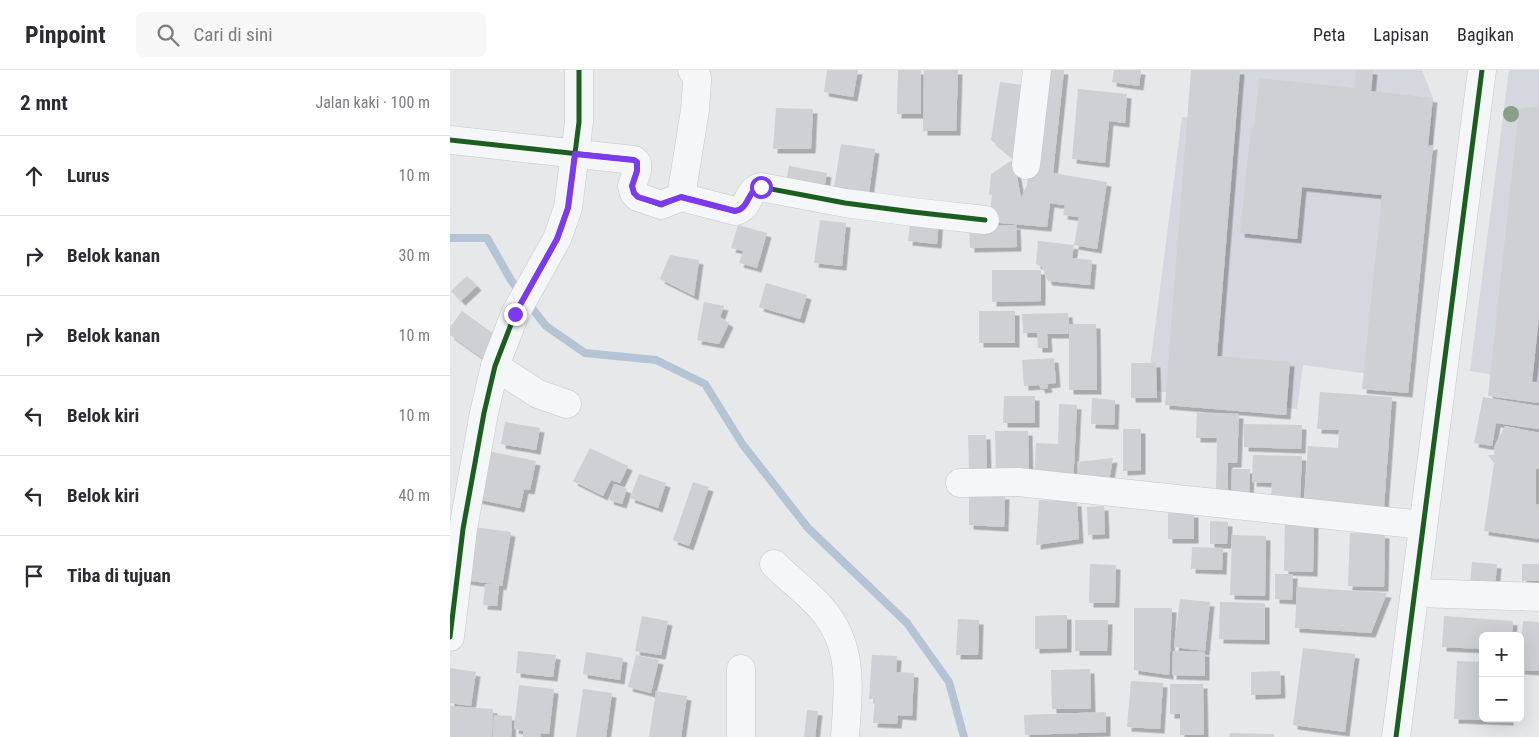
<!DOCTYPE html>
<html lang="id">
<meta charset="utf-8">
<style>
:root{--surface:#fff;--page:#f7f7f7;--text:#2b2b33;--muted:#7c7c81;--line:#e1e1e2}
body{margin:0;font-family:"Roboto Condensed",sans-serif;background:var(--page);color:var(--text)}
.controls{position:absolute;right:15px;bottom:15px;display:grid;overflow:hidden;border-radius:8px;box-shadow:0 5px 20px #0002}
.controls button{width:45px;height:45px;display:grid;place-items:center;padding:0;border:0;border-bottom:1px solid var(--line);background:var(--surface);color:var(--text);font:25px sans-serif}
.stop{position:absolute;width:15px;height:15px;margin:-11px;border:4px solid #7c3aed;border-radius:50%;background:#fff}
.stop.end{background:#7c3aed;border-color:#fff;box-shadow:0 1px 5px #0008}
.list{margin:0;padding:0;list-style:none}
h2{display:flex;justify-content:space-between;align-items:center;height:65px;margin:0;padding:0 20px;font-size:21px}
h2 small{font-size:16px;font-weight:400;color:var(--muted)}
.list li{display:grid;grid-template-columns:32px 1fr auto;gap:15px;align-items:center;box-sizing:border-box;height:80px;padding:0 20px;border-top:1px solid var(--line)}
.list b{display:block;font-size:19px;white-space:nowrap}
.list em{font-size:16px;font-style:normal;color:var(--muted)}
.icon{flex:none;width:28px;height:28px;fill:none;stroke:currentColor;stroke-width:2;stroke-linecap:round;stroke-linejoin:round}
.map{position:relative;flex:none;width:1089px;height:667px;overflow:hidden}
header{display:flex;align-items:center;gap:30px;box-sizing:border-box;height:70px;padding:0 25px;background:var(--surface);border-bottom:1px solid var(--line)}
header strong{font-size:24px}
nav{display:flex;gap:28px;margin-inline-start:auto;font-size:18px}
.search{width:350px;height:45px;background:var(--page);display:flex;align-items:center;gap:12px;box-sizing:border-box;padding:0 18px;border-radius:8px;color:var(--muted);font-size:19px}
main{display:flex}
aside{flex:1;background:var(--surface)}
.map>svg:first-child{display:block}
.built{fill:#d4d7dd}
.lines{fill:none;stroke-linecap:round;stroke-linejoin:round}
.stream{stroke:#b4c4d5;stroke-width:8}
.building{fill:#ced0d3;filter:url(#shadow)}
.minor-casing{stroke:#c4c6c8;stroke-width:29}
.minor{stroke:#f5f6f7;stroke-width:28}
.cycleway-casing{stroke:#f4f6f9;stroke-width:8}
.cycleway{stroke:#1b5e20;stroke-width:5}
.tree{fill:#8a9e88}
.route{stroke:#7c3aed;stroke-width:6}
</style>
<header>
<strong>Pinpoint</strong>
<div class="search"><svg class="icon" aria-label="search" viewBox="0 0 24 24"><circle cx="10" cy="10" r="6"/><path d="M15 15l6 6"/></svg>Cari di sini</div>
<nav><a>Peta</a><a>Lapisan</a><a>Bagikan</a></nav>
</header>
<main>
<aside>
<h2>2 mnt<small>Jalan kaki · 100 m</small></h2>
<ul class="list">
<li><svg class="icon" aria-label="ahead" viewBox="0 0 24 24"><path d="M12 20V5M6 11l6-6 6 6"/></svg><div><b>Lurus</b></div><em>10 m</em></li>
<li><svg class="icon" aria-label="right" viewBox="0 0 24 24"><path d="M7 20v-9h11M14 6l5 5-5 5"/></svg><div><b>Belok kanan</b></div><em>30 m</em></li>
<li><svg class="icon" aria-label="right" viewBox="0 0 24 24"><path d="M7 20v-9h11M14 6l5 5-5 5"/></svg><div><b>Belok kanan</b></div><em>10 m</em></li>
<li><svg class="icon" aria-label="left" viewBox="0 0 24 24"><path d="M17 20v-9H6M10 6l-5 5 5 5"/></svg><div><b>Belok kiri</b></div><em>10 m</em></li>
<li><svg class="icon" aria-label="left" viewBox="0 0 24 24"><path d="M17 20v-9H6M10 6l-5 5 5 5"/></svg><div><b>Belok kiri</b></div><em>40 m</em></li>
<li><svg class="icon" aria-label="arrive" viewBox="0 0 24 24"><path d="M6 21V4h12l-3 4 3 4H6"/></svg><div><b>Tiba di tujuan</b></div></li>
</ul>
</aside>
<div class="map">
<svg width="1089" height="667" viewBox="0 0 1089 667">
<defs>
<filter id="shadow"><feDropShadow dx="4.5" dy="4.5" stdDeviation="0" flood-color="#0004"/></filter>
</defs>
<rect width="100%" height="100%" fill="#e6e8ea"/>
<g class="built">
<path d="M 789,0 L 972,0 L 983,28 L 983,75 L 948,308 L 853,295 L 847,339 L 697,320 L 732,47 L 782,54 Z"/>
<path d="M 1059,0 L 1089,0 L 1089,312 L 1020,301 Z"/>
</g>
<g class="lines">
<g class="stream">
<path d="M 0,168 L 37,168 L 61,210 L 71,224"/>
<path d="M 78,233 L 96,256 L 135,283 L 206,290 L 255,314 L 293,375 L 358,458 L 457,553 L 499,612 L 514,667"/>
</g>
</g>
<g class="building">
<path d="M 377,0 L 408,0 L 403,27 L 374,22 Z"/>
<path d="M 448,0 L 471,0 L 471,44 L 447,44 Z"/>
<path d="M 474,0 L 508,0 L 506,61 L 473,61 Z"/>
<path d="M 590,0 L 614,0 L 603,103 L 657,112 L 647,179 L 624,175 L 629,147 L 613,145 L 615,135 L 600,133 L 597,157 L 539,152 L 542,124 L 539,125 L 541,104 L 564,89 L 571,128 L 577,115 Z"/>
<path d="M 664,0 L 691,0 L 689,16 L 662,12 Z"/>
<path d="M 741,0 L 790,0 L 767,286 L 840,292 L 836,345 L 715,335 Z"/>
<path d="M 906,0 L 923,0 L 921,21 L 983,28 L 978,76 L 983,75 L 958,323 L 912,319 L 932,125 L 852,117 L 847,169 L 790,163 L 801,57 L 804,58 L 809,8 L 904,18 Z"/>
<path d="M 550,12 L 580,16 L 564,89 L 541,70 Z"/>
<path d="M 628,19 L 677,24 L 675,53 L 659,51 L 655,93 L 622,89 Z"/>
<path d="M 1089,36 L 1089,247 L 1082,312 L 1089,312 L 1089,333 L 1038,326 L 1069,39 Z"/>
<path d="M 326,38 L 363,39 L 361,79 L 323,79 Z"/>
<path d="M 391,74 L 425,79 L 418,130 L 383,124 Z"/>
<path d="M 339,96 L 377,103 L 373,125 L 335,118 Z"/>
<path d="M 461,146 L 489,149 L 487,174 L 458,171 Z"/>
<path d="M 370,150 L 396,153 L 392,196 L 364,193 Z"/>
<path d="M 288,155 L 317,163 L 307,198 L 289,193 L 293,181 L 281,178 Z"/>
<path d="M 566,155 L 567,177 L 520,178 L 519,157 Z"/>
<path d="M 588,171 L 624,175 L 622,188 L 642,190 L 640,215 L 598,211 L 592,197 L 586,194 Z"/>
<path d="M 220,185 L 249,190 L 244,226 L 210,209 Z"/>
<path d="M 542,200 L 591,200 L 591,231 L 542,232 Z"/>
<path d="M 17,206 L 27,216 L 11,231 L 1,221 Z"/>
<path d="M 316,213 L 357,225 L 350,249 L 309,237 Z"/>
<path d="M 254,232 L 274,236 L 270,247 L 279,253 L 269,274 L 247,270 Z"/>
<path d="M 12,241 L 48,267 L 32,288 L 0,265 L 0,257 Z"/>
<rect x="529" y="241" width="36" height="32"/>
<path d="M 618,243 L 619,254 L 618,264 L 597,264 L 598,278 L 588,278 L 587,263 L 573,263 L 572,244 Z"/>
<path d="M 619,254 L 646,254 L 647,320 L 619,320 Z"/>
<path d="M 604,288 L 606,313 L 597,314 L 598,318 L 591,319 L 589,315 L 574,316 L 572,290 Z"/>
<path d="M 681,293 L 706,293 L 707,328 L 681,328 Z"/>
<path d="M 870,322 L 942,327 L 934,437 L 854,431 L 858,376 L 888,378 L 889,360 L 867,359 Z"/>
<path d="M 554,326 L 585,326 L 585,353 L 553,353 Z"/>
<path d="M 1033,327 L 1089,336 L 1089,359 L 1046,353 L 1042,376 L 1024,373 Z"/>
<path d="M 642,328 L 665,330 L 664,355 L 641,354 Z"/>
<path d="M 609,334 L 627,335 L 623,415 L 584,413 L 586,373 L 608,374 Z"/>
<path d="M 747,343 L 789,344 L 787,393 L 778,393 L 778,420 L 766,420 L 767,368 L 746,368 Z"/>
<path d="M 55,352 L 90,358 L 86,380 L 51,374 Z"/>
<path d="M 794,354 L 852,355 L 851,379 L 794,377 Z"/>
<path d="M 1055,356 L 1089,363 L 1089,399 L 1086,399 L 1086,434 L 1089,435 L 1089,469 L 1034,461 L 1044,393 L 1038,385 L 1044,385 L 1045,375 Z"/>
<path d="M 673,359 L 691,359 L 691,400 L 673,401 Z"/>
<path d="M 545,361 L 578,361 L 579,403 L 546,404 Z"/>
<path d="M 518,365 L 536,365 L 537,399 L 519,400 Z"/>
<path d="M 140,378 L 178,396 L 170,413 L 161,410 L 153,426 L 123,411 Z"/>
<path d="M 28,379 L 86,391 L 80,420 L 74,419 L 70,438 L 26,429 Z"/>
<path d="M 803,385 L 852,386 L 850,428 L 821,428 L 822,413 L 802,412 Z"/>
<path d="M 663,388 L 658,417 L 629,416 L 627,392 Z"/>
<path d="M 782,399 L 800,399 L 799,427 L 781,426 Z"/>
<path d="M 189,404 L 216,413 L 208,438 L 180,428 Z"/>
<path d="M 243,412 L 259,417 L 239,476 L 223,470 Z"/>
<path d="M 164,414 L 177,419 L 172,434 L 159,430 Z"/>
<path d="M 519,424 L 555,425 L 554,457 L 519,455 Z"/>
<path d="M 589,430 L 627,432 L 629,469 L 586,475 Z"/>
<path d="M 654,436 L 655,464 L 638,465 L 637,437 Z"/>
<rect x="718" y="443" width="26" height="26"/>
<path d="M 760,451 L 778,452 L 777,474 L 760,474 Z"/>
<path d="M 835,452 L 864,453 L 863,502 L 834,501 Z"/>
<path d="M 23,457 L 61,462 L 52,516 L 49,515 L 47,536 L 33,535 L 35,514 L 44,514 L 14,510 Z"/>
<path d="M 900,463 L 935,464 L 934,517 L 898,516 Z"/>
<path d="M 782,465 L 816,466 L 815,526 L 780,525 Z"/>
<path d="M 742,477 L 773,478 L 772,500 L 741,499 Z"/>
<path d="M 1022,492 L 1047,494 L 1045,517 L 1020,515 Z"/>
<path d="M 640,494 L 666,495 L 665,533 L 639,533 Z"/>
<rect x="1072" y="494" width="17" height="17"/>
<path d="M 825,504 L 843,504 L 842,530 L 825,529 Z"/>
<path d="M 847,517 L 937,523 L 921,563 L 845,558 Z"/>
<path d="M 730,529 L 760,532 L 755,581 L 724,577 Z"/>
<path d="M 770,532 L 815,533 L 815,570 L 769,569 Z"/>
<path d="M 684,538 L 722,538 L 719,605 L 684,600 Z"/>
<path d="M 617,545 L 617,578 L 585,579 L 585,546 Z"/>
<path d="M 192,546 L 218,551 L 211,585 L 185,581 Z"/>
<path d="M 994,546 L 1063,551 L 1062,566 L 1033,566 L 1033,579 L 992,577 Z"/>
<path d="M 508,549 L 529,550 L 528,585 L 506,585 Z"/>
<path d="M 625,550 L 658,550 L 657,581 L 625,581 Z"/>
<path d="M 1073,551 L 1089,552 L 1089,601 L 1070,600 Z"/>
<path d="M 853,578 L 905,584 L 895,662 L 843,655 Z"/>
<path d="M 68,581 L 106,585 L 103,607 L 66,603 Z"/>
<path d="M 723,581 L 755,582 L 755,606 L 722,605 Z"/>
<path d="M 136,582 L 173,588 L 170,610 L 133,604 Z"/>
<path d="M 186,585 L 209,590 L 201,623 L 178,617 Z"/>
<path d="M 422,585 L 447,586 L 446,602 L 464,603 L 462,646 L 448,645 L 447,654 L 423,653 L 425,629 L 419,629 Z"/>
<path d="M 1007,591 L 1033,592 L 1033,648 L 1059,648 L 1059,651 L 1004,649 Z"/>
<path d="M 0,598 L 26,602 L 21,636 L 0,633 Z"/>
<path d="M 640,599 L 641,639 L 602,639 L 601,600 Z"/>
<path d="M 830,601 L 831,624 L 801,625 L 801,602 Z"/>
<path d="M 681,611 L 713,613 L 710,659 L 677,657 Z"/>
<path d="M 720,614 L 753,614 L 754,665 L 730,665 L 730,644 L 720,644 Z"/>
<path d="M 69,615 L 104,619 L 99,664 L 91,663 L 90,667 L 73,667 L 73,661 L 64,659 Z"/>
<path d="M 133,619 L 162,623 L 156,667 L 126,667 Z"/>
<path d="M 206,621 L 237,626 L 231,667 L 199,667 Z"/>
<path d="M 0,636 L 43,639 L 42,667 L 0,667 Z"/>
<path d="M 357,640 L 368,641 L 365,667 L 354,667 Z"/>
<path d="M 656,642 L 656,662 L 575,665 L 574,645 Z"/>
<path d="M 44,645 L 62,646 L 61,667 L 43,667 Z"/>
<path d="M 780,663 L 824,664 L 824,667 L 779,667 Z"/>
</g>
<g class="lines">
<defs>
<g id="minor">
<path d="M 0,70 L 184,90 L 187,93 L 187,101 L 182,116 L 184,123 L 188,127 L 211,135 L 231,127 L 285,141 C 300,139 297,119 311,117 L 395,133 L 463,142 L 535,150"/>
<path d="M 576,95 L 587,0"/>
<path d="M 231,127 L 245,40 L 247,12 L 247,7 L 242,0"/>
<path d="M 45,296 L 88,324 L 117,334"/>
<path d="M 510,413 L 568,412 L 973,455"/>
<path d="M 324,494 C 339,509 358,523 372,539 C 405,578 398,620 395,667"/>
<path d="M 965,523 L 1089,527"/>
<path d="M 0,567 L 13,459 L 34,343 L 45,296 L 65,244 L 107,169 L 118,138 L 129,52 L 129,0"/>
<path d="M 291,599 L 291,667"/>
<path d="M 946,667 L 1032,0"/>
</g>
</defs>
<use href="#minor" class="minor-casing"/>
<use href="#minor" class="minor"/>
<defs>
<g id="cycleway">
<path d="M 0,70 L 184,90 L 187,93 L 187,101 L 182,116 L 184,123 L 188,127 L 211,135 L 231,127 L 285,141 C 300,139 297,119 311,117 L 395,133 L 463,142 L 535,150"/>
<path d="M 0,567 L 13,459 L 34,343 L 45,296 L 65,244 L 107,169 L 118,138 L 129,52 L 129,0"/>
<path d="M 946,667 L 1032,0"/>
</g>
</defs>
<use href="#cycleway" class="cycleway-casing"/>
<use href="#cycleway" class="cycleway"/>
</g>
<circle class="tree" cx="1061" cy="44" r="8"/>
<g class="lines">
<path class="route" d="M 65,244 L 107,169 L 118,138 L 125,84 L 184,90 L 187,92 L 187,101 L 182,116 L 184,123 L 188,127 L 211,134 L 231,127 L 285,141 C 300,139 297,119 311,117"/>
</g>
</svg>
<div class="controls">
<button>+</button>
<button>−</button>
</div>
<div class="stop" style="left:311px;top:117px"></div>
<div class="stop end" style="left:65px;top:244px"></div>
</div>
</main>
